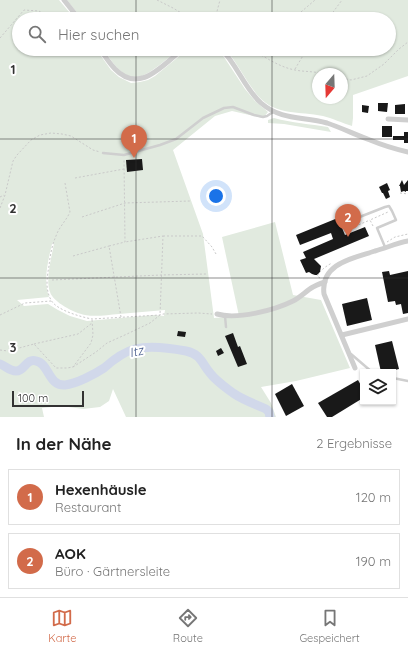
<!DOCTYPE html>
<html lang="de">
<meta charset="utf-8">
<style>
:root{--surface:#fff;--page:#f6f6f6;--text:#222;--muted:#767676;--line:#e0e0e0;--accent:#d26b4a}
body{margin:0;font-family:Quicksand,sans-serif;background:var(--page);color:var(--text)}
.controls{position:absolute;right:12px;bottom:12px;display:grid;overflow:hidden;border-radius:0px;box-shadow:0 1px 3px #0004}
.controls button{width:36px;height:36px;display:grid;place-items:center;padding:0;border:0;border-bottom:1px solid var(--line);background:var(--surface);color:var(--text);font:20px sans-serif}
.compass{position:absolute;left:312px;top:68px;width:36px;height:36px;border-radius:50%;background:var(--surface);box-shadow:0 1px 3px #0004;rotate:199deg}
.scale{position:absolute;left:12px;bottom:10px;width:72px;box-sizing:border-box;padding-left:4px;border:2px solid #323232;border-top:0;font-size:11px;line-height:14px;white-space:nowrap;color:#323232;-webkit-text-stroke:3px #fff;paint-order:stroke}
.you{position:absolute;left:216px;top:196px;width:14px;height:14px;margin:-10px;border:3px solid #fff;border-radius:50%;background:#1a73e8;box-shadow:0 0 0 6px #1a73e833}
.badge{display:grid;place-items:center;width:26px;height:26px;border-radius:50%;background:var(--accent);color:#fff;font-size:13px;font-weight:700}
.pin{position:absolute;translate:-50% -33px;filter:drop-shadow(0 1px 2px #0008)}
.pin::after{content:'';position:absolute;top:21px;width:14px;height:12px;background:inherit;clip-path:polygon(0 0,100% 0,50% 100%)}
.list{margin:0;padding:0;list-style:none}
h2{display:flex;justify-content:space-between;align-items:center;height:52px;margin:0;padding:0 16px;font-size:17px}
h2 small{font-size:13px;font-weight:400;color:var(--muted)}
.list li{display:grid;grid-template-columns:26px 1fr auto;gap:12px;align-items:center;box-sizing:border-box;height:56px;margin:0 8px 8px;padding:0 8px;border:1px solid var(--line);border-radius:0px}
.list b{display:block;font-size:15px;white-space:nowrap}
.list p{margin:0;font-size:13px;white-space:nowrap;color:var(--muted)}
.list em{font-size:13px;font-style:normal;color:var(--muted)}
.icon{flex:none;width:22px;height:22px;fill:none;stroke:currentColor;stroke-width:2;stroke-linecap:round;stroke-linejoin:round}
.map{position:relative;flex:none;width:408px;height:417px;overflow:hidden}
.search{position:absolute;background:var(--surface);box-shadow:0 1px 3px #0004;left:12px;right:12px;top:12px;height:44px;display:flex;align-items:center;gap:10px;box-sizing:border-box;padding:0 14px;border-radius:22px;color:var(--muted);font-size:15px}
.sheet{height:180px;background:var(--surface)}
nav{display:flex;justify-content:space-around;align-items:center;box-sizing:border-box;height:56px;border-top:1px solid var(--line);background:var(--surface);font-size:11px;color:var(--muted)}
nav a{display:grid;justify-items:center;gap:2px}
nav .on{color:var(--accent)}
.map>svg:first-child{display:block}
.green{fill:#e1eadf;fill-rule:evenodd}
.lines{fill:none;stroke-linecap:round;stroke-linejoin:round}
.river{stroke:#d1d8ea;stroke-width:9}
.building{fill:#191919}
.path{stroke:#c9c9c9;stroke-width:1;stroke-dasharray:2 2;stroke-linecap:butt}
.lane{stroke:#cfcfcf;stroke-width:2.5}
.street{stroke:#cfcfcf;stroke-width:5}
.grid{fill:none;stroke:#323232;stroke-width:1;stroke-opacity:0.55}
.labels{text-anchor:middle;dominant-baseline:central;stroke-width:4;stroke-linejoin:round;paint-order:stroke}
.water-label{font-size:13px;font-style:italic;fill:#485c8c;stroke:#fff}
.grid-label{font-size:13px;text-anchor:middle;font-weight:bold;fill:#323232;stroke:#fff;stroke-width:4;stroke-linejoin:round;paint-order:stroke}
</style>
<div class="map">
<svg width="408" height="417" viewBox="0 0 408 417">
<rect width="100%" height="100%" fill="#fff"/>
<g class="green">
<path d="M 0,0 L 59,0 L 75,19 L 19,19 L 19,49 L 96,49 L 111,70 L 119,77 L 131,83 L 140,82 L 148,80 L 155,76 L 188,49 L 215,49 L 219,52 L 224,57 L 245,89 L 255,101 L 268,112 L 263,118 L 232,111 L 215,116 L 173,150 L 203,234 L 214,318 L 239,316 L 222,237 L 275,222 L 293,295 L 321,300 L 350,368 L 296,381 L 261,387 L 271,403 L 276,417 L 126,417 L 113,389 L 109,401 L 100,407 L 83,409 L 61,406 L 42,408 L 44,417 L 0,417 ZM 54,243 C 52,256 45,279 50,292 C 53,302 74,313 85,315 C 96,317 107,315 119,314 C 134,313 150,311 165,310 L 164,316 L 154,315 L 87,321 L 70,316 L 58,310 L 48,304 L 24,306 L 17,300 L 49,297 C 43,280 48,261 52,244 Z"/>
<path d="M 67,0 L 408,0 L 408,76 L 353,95 L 353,118 L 352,126 C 342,123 332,118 323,116 C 299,111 277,116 259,97 C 246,82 238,63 225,49 L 389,49 L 389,19 L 82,19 ZM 318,74 L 342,74 L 342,98 L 318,98 Z"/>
<path d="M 103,49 L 179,49 C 169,57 150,75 138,77 C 133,78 127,76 123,73 C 115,67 109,57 103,49 Z"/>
<path d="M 274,118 C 292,123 310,124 328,127 L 331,132 L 284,124 L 268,123 L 268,120 Z"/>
</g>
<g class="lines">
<path class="river" d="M 0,364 C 6,366 9,371 16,371 C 25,371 26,358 36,361 C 49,363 48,386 65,385 C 76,384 95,374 104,368 C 113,360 123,352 135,349 C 151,345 170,348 186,351 C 201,354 202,364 210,373 C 216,381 225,387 233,393 C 243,400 255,404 266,409 L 269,412 L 270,417"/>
</g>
<g class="building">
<path d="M 378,103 L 388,103 L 387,112 L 378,111 Z"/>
<path d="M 405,104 L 405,114 L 395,114 L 395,105 Z"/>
<path d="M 362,105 L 369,106 L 368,113 L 362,112 Z"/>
<rect x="382" y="126" width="10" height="11"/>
<path d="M 404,132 L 408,132 L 408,143 L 404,143 L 404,140 L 393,140 L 393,136 L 404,136 Z"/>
<path d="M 142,159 L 143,170 L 127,172 L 126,160 Z"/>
<path d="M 402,180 L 404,185 L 408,180 L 408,191 L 406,191 L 406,192 L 404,191 L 401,192 L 400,186 L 399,186 Z"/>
<path d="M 387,183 L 390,190 L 388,191 L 390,197 L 386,199 L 383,193 L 382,193 L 379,187 Z"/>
<path d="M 350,213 L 355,222 L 342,228 L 345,235 L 365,227 L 369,236 L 314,259 L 321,266 L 320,272 L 317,275 L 315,275 L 312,274 L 309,272 L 306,273 L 300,260 L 306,258 L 303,252 L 333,239 L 331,233 L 300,245 L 296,235 Z"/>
<path d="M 389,271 L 390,275 L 408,271 L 408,313 L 403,314 L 401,304 L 396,305 L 395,301 L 388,302 L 382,272 Z"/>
<path d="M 367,298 L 372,320 L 347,326 L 342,304 Z"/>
<path d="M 178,331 L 186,332 L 185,337 L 177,336 Z"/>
<path d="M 233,333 L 238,347 L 240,346 L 247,364 L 238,367 L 225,336 Z"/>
<path d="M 392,341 L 399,369 L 386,372 L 381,372 L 375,345 Z"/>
<path d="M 221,348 L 224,353 L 218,356 L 216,351 Z"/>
<path d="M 358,380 L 363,389 L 363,398 L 332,417 L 327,417 L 318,403 Z"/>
<path d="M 292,384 L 304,406 L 286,416 L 275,394 Z"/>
</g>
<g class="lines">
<g class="path">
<path d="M 157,0 L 173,8 L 191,19"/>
<path d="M 301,12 L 315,0"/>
<path d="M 215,19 L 220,0"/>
<path d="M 328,19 L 342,0"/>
<path d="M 0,38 L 24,10 L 39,11 L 51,19"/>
<path d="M 251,49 C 265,57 279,67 295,70 C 305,72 314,71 324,74"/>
<path d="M 295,69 L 307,49"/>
<path d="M 342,78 L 351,80 L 367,76 L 384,64 L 399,49 L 408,42"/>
<path d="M 75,178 L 124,169"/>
<path d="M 65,183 L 70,212 C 66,221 59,227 56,236 C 52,245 50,256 49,266 C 47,277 45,289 51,300 C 56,310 81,317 92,319 L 160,315 L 163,314 L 198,313 L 212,314"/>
<path d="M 400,193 L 408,194"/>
<path d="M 0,197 L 4,195"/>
<path d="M 0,208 L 5,195 L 13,161 L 17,155 L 31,140 L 40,135 L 51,133 L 62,134 L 71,136 L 93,150 L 100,152"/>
<path d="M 82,217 L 125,203 L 190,201"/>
<path d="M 373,226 L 370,220 L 388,212"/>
<path d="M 344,231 L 370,220"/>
<path d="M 163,236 L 202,236 L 212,247 L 216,254"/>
<path d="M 387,242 L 395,237 L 408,234"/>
<path d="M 73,256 L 109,246"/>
<path d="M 320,278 L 317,276 C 321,270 326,266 332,263"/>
<path d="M 52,280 L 161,275 L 206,274"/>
<path d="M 0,315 L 25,303 L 51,301"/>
<path d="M 121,317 L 109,246 L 125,242 L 124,159"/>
<path d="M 34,344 L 78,334 L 92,323"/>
<path d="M 0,350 L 8,351 L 34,344 L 56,368 L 67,368 L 73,367 L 91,343 L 93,335 L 92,319"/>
<path d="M 73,367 L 96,352 L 107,343 L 127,334 L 150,323 L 160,315 L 163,236 L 125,242"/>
</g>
<g class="lane">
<path d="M 103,153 L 124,155 L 160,145 L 176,139 L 203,118 L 224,108 L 233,107 L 254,115 L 263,117 L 267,116 L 273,112"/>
<path d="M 357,218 L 385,207 L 389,206 L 392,211 L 396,220 L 377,228 L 385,247"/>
<path d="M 225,316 L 226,327"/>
<path d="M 351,354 L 372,372"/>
<path d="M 393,378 L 408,381"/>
</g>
<g class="street">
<path d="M 64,0 L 79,19"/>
<path d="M 100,49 C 105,56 109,63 115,69 C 140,95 163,64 183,49"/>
<path d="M 221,49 C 237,64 244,88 261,103 C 282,121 303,116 327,123 C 342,128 356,135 370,140 C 382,145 395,149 408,152"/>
<path d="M 388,119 L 408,120"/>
<path d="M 217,314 C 237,320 275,310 293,301 C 301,297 306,291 313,287 C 317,285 321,283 325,282"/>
<path d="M 342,335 L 408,319"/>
<path d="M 355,368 L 324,294 C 320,263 354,258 375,251 C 386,248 397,243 408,241"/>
</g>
</g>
<path class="grid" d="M 136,0 L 136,19M 272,0 L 272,19M 136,49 L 136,417M 272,49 L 272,417M 0,139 L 408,139M 0,278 L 408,278"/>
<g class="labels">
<g class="water-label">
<text transform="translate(136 351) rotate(-14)">Itz</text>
</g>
</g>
<g class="grid-label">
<text x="13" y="74">1</text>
<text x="13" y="213">2</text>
<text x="13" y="352">3</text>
</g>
</svg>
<div class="controls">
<button><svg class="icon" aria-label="layers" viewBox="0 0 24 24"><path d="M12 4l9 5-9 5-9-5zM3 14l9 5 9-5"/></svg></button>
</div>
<svg class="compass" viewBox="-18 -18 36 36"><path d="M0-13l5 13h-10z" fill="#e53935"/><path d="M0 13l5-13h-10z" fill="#767676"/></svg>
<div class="scale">100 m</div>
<div class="you"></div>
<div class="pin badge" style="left:134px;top:158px">1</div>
<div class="pin badge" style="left:348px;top:237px">2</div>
<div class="search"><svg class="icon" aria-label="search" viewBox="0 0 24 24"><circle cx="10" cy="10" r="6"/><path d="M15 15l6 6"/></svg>Hier suchen</div>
</div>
<section class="sheet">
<h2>In der Nähe<small>2 Ergebnisse</small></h2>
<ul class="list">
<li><span class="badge">1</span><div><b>Hexenhäusle</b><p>Restaurant</p></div><em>120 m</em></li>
<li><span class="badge">2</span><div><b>AOK</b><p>Büro · Gärtnersleite</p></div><em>190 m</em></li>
</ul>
</section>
<nav>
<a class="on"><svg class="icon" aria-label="map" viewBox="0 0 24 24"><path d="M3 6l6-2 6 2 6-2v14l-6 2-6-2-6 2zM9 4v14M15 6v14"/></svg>Karte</a>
<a><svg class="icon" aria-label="directions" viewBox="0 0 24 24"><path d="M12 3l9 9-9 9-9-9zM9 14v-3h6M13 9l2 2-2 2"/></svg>Route</a>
<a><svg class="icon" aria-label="saved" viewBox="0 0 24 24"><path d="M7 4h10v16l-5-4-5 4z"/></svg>Gespeichert</a>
</nav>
